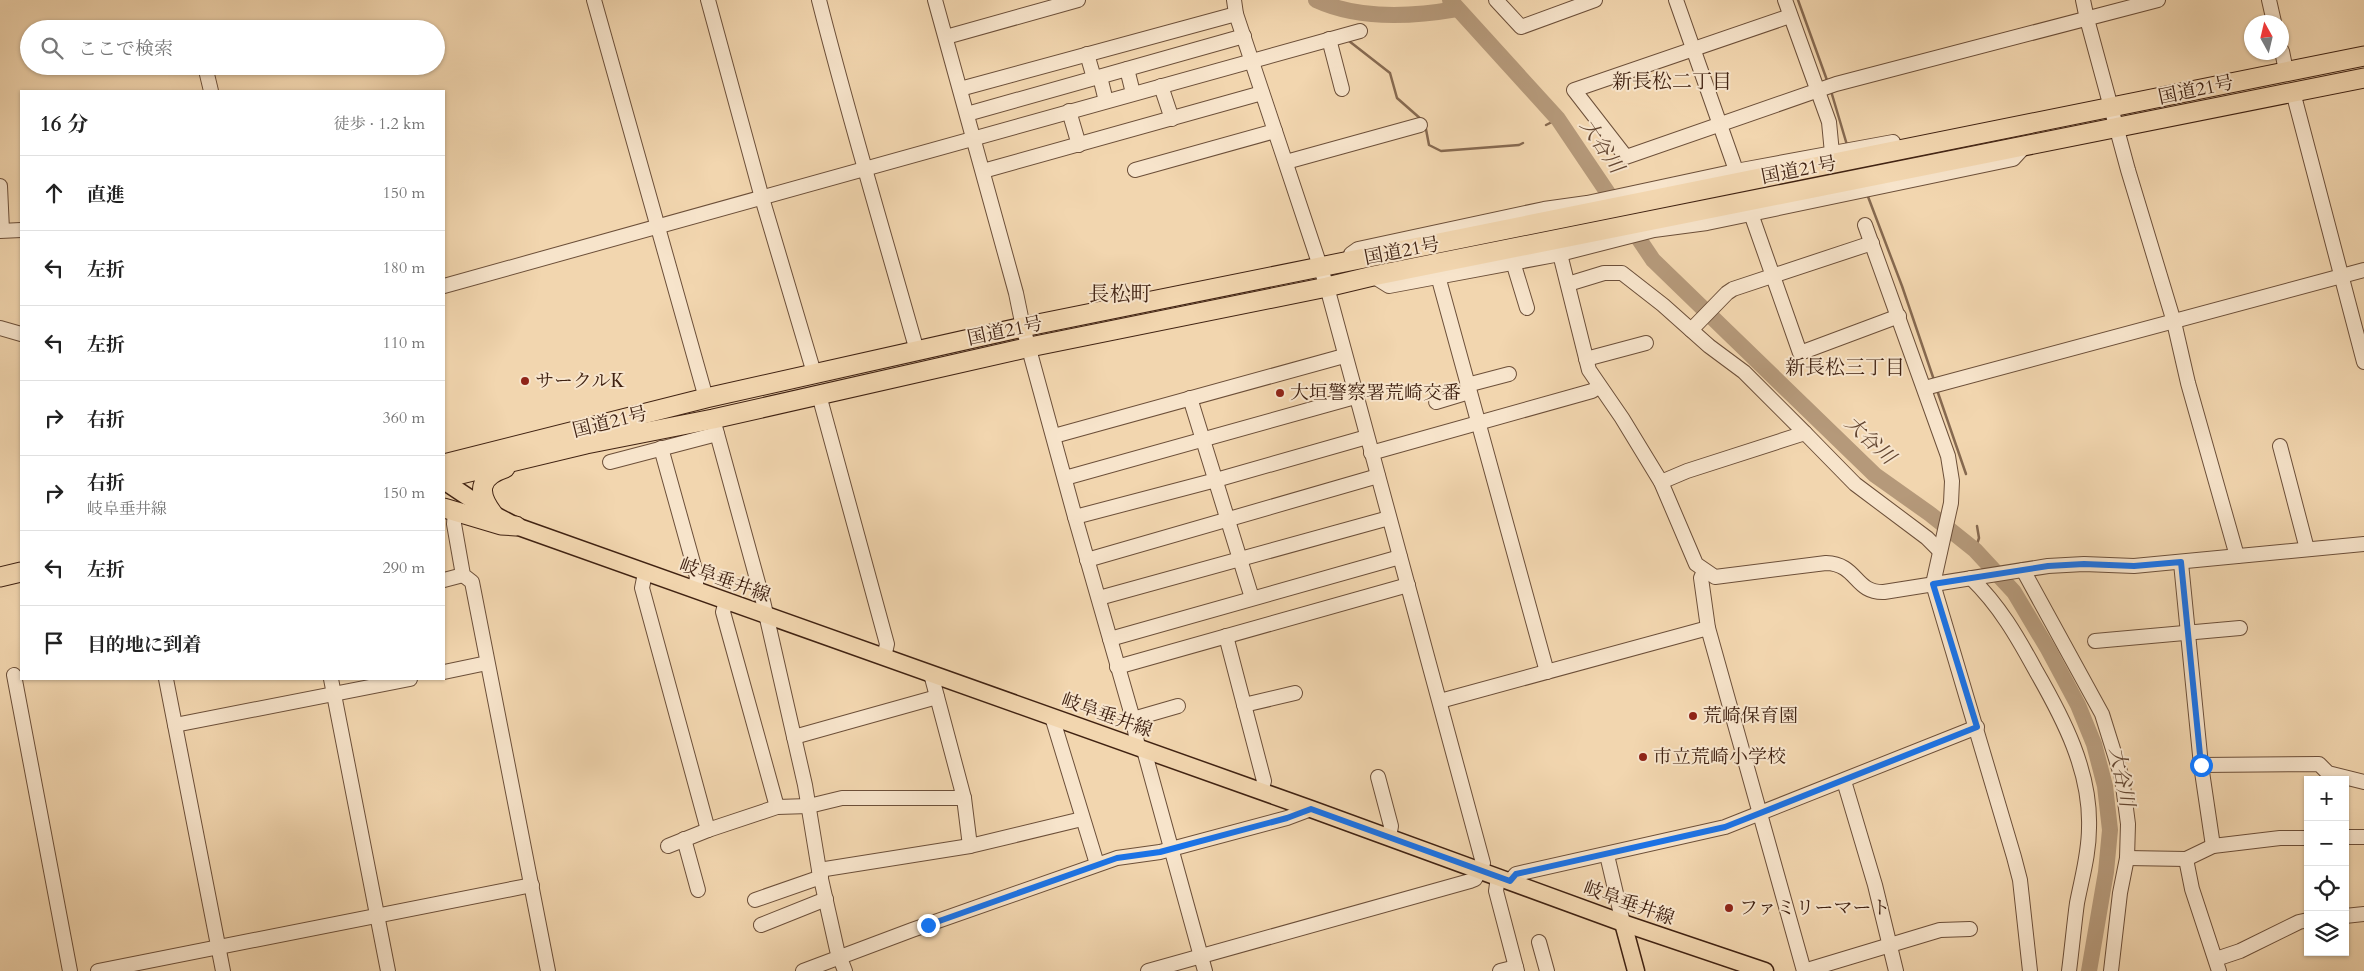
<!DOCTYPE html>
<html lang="ja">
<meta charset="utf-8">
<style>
:root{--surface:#fff;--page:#f2f2f2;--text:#222;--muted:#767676;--line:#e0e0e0}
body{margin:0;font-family:Cardo,"Noto Serif JP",serif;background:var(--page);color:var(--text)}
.controls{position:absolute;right:15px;bottom:15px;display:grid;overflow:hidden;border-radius:0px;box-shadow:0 1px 4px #0004}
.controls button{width:45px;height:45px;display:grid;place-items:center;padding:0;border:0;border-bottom:1px solid var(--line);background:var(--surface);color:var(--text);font:25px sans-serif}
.compass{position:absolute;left:2244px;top:15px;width:45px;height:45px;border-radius:50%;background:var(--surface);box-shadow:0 1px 4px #0004;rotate:352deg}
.stop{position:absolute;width:15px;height:15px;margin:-11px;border:4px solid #1a73e8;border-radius:50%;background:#fff}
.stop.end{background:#1a73e8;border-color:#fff;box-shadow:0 1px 5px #0008}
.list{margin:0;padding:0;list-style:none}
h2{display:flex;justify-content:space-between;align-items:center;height:65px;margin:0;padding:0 20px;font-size:21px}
h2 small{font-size:16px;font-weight:400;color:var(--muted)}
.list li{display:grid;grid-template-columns:32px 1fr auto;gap:15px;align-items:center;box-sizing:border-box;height:75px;padding:0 20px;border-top:1px solid var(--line)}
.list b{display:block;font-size:19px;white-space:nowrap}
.list p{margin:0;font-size:16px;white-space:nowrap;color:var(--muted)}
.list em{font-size:16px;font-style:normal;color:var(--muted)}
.icon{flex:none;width:28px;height:28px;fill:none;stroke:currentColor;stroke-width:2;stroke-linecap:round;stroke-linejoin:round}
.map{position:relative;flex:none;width:2364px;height:971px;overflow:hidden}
.search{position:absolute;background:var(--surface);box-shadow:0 1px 4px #0004;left:20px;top:20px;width:425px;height:55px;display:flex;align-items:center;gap:12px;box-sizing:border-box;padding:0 18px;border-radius:28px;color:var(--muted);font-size:19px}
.panel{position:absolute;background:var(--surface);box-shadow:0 1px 4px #0004;left:20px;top:90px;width:425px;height:590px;border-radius:0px}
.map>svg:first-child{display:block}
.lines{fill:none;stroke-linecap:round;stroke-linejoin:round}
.stream{stroke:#866950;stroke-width:2.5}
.river{stroke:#b5997a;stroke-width:16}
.minor-casing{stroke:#6c4f39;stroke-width:16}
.major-casing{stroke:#402212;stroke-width:19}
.highway-casing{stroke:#402212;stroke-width:21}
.minor{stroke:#f7e4cb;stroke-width:14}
.major{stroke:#f2d6af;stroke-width:16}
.highway{stroke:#f2d6af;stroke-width:19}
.route{stroke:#1a73e8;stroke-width:6}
.poi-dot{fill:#8f2418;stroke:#f7e4cb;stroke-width:2}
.labels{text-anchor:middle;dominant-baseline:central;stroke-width:4;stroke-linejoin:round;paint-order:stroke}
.street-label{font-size:19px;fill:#402212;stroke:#f7e4cb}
.poi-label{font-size:19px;fill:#402212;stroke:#f7e4cb;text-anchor:start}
.neighbourhood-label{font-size:20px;fill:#402212;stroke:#f7e4cb}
.water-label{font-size:20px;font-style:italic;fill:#634631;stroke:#f7e4cb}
.quarter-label{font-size:21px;fill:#402212;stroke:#f7e4cb}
</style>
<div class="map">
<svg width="2364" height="971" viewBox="0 0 2364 971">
<rect width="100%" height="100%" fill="#f2d6af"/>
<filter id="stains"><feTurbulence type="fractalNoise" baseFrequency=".004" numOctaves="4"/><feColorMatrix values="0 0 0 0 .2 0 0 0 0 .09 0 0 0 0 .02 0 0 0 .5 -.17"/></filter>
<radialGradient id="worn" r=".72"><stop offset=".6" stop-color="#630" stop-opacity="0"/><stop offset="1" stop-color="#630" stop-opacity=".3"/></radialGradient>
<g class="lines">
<g class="stream">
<path d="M 1798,0 L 1828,83"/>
<path d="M 1349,41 L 1390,73 L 1397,98 L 1422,120"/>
<path d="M 1831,91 L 1847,145"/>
<path d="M 1425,124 L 1429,145 L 1441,151 L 1519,145 L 1523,143"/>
<path d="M 1546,125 L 1558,119"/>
<path d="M 1867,194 L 1902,286 L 1934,380"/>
<path d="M 1937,390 L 1966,474"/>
<path d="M 1975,550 L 1979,538 L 1977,526"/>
</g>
<g class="river">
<path d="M 1316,0 C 1359,20 1411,17 1457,9"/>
<path d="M 1450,0 L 1558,119 L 1653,260 L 1875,475 L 1930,514 L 1975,550 L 2014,592 L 2048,649 L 2078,705 L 2094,744 L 2105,786 L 2110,830 L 2106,872 L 2089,971"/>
</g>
<defs>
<g id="minor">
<path d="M 594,0 L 706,398"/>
<path d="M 708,0 L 762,198 L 814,373"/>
<path d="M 819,0 C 849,118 884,234 917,351"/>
<path d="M 935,0 L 1016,293 L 1023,327 L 1075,517 L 1133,719 L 1138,748"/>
<path d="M 1496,0 L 1521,27 L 1595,0"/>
<path d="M 1676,0 L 1738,176"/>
<path d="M 1785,0 L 1829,122 L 1832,153"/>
<path d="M 2083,0 L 2087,19 L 2128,170 L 2174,322 L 2188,383 L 2237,556"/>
<path d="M 2269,0 L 2274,22"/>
<path d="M 1790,16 L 1574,90 L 1626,157 L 1836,84 L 2158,0"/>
<path d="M 946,37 L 1078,0"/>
<path d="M 1329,39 L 1342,89"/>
<path d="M 2282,51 L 2286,71"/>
<path d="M 1087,54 L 1094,78"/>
<path d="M 205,66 L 211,91"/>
<path d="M 1127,69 L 1133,93"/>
<path d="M 1100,77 L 1106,101"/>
<path d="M 1161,86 L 1172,119"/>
<path d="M 960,89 L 1236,14"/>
<path d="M 2293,92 L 2364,362"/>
<path d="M 1069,111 L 1079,145"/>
<path d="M 967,114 L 1244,36"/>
<path d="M 1286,162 L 1420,125"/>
<path d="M 1135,170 L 1275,131"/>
<path d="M 983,171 L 1262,93"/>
<path d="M 0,186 L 2,230"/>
<path d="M 1749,208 L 1800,353 L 1899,316"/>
<path d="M 1865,225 L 1948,456 L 1952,481 L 1951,503 L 1933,584 L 2014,857 L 2020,880 L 2030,971"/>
<path d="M 0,231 L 21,230"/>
<path d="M 1560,254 L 1589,370 L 1622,418 L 1661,482 L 1696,564 L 1715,577 L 1826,563 C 1858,564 1854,593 1884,592 L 2048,566 L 2084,564 L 2134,566 L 2364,544"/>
<path d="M 1350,261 L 1351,254 L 1358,249 L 1544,209 L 1587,203 L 1736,171 L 1893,142"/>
<path d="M 1513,262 L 1527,308"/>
<path d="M 1373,276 L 1389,286 L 1560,254 L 1654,230 L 1707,223 L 2013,159 L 2024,147"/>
<path d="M 1438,276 L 1547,672"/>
<path d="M 1568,284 L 1604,273 L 1622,273 L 1663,305 L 1709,346 L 1744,372 L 1805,433"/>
<path d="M 444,286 L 1360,31"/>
<path d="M 0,328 L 21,334"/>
<path d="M 1691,330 L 1727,293 L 1733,289 L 1872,243"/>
<path d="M 1586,359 L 1646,343"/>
<path d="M 1467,385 L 1509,374"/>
<path d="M 1925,388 L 2364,270"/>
<path d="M 819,395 L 887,644 L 884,657"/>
<path d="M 1190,398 L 1252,598"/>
<path d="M 1436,402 L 1469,392"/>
<path d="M 713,419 L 763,601 L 805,785 L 819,870 L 837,950 L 845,971"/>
<path d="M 1054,436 L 1344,356"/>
<path d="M 2280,446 L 2307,549"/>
<path d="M 661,448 L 697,577 L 695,589"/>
<path d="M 1371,453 L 1592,391 L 1598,387"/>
<path d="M 610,462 L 717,434"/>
<path d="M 1065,478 L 1355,397"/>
<path d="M 1661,482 L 1687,471 L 1805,433 L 1855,484 L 1927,538 L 1940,551"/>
<path d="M 455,510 L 454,524 L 463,575 L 472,582 L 548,971"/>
<path d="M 1075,517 L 1216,480 L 1367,437"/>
<path d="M 1087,560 L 1378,476"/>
<path d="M 2181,563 L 2201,765 L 2213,846"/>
<path d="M 2023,570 L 2102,714 L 2122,778 L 2128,824 L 2127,858 L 2120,893 L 2111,971"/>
<path d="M 1704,571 L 1701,578 L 1708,628 L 1804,971"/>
<path d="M 645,573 L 642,588 L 708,830 L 777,807"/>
<path d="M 1971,578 C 1999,605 2017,636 2036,671 C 2063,718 2091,771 2089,828 C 2089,854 2082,877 2077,903 C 2074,925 2072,948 2069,971"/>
<path d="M 444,580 L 463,575"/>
<path d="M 1099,598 L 1389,518"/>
<path d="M 726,601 L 723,612 L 777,807 L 809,806 L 842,798 L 964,798"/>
<path d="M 1226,636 L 1264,781 L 1261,791"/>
<path d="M 1110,639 L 1400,557"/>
<path d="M 2095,641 L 2240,628"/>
<path d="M 1117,667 L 1408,585"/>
<path d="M 444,672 L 487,663"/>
<path d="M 931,674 L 964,798 L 970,846"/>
<path d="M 14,675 L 70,971"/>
<path d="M 166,679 L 223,971"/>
<path d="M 331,679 L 388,971"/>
<path d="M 1440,701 L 1708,628"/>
<path d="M 1244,705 L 1295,693"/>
<path d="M 1052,717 L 1097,864"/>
<path d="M 1133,719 L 1178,706"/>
<path d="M 175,725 L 410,679"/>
<path d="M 794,737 L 937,697"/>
<path d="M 1144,750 L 1205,971"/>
<path d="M 2201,765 L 2319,764 L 2328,773 L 2364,782"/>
<path d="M 1378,777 L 1391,826 L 1389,837"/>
<path d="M 1844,781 L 1875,885 L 1896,971"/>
<path d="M 2345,837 L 2364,837"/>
<path d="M 684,839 L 698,890"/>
<path d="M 668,846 L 708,830"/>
<path d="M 1607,855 L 1623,923"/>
<path d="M 2127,858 L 2186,859 L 2213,846 L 2280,838 L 2308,838"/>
<path d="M 2186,859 L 2192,889 L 2219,971"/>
<path d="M 819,870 L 970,846 L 1082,819"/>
<path d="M 1498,877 L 1496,891 L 1517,971"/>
<path d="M 1510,881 L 1516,874 L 1725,827 L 1977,727"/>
<path d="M 755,900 L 821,877"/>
<path d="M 2345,916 L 2364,914"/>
<path d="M 761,925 L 826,899"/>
<path d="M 1539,942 L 1547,971"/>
<path d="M 2216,959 L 2240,951 L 2299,922 L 2308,920"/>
<path d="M 98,971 L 532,885"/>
<path d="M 803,971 L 912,930 L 1117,858 L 1160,852 L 1287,818 L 1311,809"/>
<path d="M 1148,971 L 1470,881 L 1475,879 L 1483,863 L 1327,287 L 1236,14 L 1234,0"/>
<path d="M 1500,971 L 1516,967"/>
<path d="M 1804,971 L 1940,930 L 1970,929"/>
</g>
<g id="major">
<path d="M 444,481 L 493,514 L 516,526 L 1311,809 L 1623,923 L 1765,971"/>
<path d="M 1623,923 L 1636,971"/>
</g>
<g id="highway">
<path d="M 444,464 L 706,398 L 1023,327 L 2364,56"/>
<path d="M 444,478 L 586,444 L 713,419 L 1030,347 L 1327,287 L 1373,276 L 2364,78"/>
<path d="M 444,508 L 501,525 L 516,526"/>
<path d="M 493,514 C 477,493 478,477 505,468"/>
<path d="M 0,577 L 21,572"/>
</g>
</defs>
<use href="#minor" class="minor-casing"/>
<use href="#major" class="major-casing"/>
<use href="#highway" class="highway-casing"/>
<use href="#minor" class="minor"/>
<use href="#major" class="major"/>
<use href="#highway" class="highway"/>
</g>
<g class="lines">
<path class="route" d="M 928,925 L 1117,858 L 1160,852 L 1287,818 L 1311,809 L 1510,881 L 1516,874 L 1725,827 L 1977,727 L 1933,584 L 2048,566 L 2084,564 L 2134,566 L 2181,562 L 2201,765"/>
</g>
<g class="poi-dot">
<circle cx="525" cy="381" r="5"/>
<circle cx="1280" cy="393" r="5"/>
<circle cx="1693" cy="716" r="5"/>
<circle cx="1643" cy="757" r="5"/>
<circle cx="1729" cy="908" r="5"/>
</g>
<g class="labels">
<g class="street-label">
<text transform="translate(2196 90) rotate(-12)">国道21号</text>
<text transform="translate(1799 170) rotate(-11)">国道21号</text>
<text transform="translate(1402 251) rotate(-11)">国道21号</text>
<text transform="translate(1005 331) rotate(-12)">国道21号</text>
<text transform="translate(610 422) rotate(-14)">国道21号</text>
<text transform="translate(725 580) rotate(20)">岐阜垂井線</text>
<text transform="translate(1107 715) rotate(20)">岐阜垂井線</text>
<text transform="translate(1629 903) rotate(20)">岐阜垂井線</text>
</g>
<g class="poi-label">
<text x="535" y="381">サークルK</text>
<text x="1290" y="393">大垣警察署荒崎交番</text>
<text x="1703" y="716">荒崎保育園</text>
<text x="1653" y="757">市立荒崎小学校</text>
<text x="1739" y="908">ファミリーマート</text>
</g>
<g class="neighbourhood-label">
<text x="1672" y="81">新長松二丁目</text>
<text x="1845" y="367">新長松三丁目</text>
</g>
<g class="water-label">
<text transform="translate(1602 146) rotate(56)">大谷川</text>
<text transform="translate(1870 440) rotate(43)">大谷川</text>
<text transform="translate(2122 777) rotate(79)">大谷川</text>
</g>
<g class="quarter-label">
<text x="1120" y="294">長松町</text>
</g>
</g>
<rect width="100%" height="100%" filter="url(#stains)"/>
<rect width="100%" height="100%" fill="url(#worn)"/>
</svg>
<div class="controls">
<button>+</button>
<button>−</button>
<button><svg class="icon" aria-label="locate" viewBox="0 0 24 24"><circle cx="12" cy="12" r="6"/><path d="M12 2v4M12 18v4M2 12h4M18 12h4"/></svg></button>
<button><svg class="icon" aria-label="layers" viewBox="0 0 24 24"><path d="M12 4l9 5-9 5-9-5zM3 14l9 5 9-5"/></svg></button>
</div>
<svg class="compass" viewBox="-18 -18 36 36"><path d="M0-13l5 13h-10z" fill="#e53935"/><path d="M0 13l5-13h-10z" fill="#767676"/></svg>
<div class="stop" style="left:2201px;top:765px"></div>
<div class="stop end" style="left:928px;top:925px"></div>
<div class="search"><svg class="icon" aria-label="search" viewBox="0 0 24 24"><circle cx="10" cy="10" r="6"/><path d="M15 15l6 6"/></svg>ここで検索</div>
<section class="panel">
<h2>16 分<small>徒歩 · 1.2 km</small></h2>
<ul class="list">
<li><svg class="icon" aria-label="ahead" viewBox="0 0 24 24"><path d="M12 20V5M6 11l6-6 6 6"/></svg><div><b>直進</b></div><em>150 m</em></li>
<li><svg class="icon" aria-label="left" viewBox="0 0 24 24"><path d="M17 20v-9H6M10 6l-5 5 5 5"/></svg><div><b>左折</b></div><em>180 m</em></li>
<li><svg class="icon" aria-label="left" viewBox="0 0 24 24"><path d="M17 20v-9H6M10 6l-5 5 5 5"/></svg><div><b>左折</b></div><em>110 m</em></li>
<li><svg class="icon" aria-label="right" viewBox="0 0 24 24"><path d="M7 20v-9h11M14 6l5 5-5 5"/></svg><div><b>右折</b></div><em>360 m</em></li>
<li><svg class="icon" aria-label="right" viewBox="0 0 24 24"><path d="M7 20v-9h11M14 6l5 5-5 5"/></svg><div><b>右折</b><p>岐阜垂井線</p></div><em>150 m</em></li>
<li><svg class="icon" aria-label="left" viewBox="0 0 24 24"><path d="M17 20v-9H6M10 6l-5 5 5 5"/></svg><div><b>左折</b></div><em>290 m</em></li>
<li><svg class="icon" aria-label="arrive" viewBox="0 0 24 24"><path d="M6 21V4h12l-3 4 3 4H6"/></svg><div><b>目的地に到着</b></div></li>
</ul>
</section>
</div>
